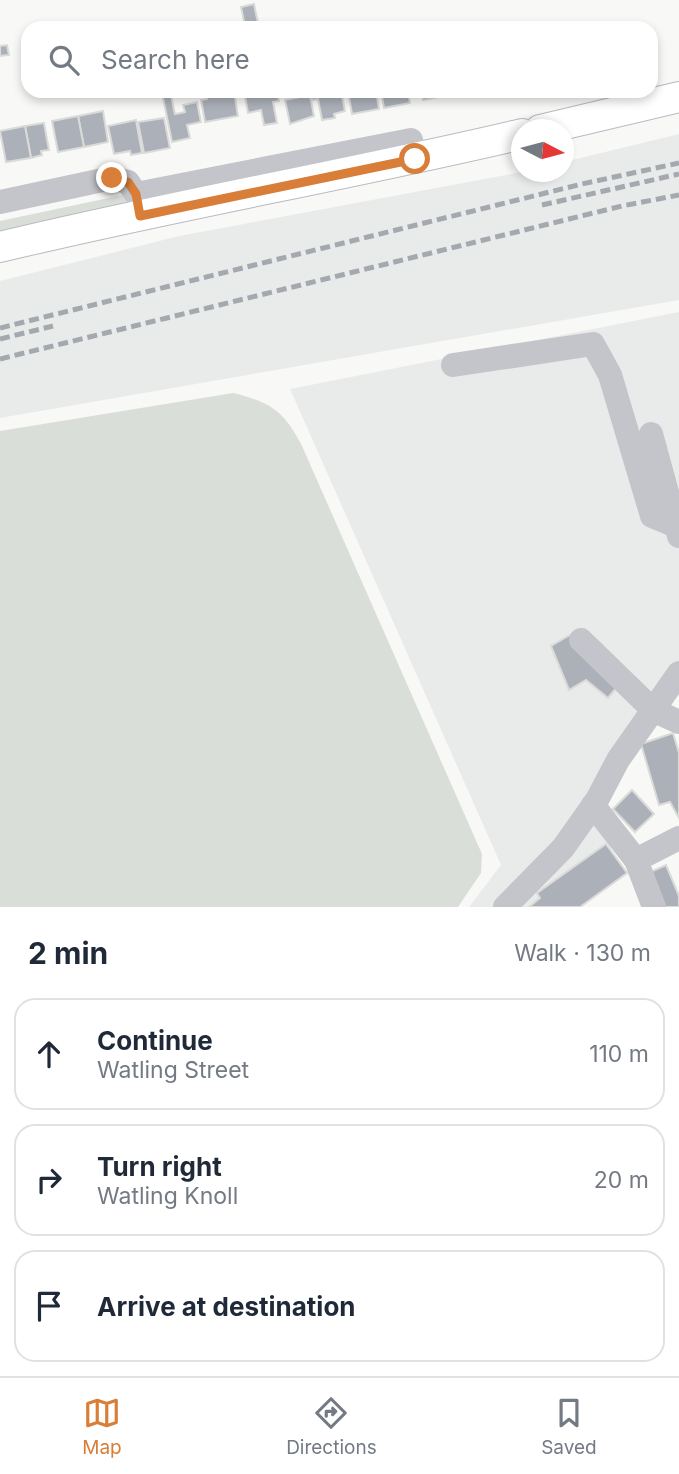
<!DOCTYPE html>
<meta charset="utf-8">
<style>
:root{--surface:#fff;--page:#f2f2f3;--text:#1f2937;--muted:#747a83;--line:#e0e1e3;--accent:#d87e38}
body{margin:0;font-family:Inter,sans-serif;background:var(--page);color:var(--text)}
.compass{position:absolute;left:511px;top:119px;width:63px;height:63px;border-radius:50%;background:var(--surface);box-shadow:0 4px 10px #0003;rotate:96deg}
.stop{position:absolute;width:21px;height:21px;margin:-16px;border:5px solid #d87e38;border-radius:50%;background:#fff}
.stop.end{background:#d87e38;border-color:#fff;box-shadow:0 2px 7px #0008}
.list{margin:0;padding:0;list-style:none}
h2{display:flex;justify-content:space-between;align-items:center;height:91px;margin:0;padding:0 28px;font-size:30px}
h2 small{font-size:23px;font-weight:400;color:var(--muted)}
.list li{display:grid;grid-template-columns:46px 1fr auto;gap:21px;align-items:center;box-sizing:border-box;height:112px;margin:0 14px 14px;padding:0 14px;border:2px solid var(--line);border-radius:21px}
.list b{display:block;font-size:26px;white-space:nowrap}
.list p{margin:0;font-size:23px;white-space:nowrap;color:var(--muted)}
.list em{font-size:23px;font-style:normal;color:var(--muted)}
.icon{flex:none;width:38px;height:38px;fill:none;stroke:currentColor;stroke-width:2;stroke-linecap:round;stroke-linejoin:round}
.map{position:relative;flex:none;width:679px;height:907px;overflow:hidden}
.search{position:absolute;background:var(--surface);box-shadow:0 4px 10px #0003;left:21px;right:21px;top:21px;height:77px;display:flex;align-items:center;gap:18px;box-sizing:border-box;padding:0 24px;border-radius:21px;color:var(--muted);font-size:26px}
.sheet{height:469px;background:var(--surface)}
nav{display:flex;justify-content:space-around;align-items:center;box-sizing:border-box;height:98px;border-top:2px solid var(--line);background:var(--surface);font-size:19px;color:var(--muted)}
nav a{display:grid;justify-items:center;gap:4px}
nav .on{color:var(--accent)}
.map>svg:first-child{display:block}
.built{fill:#e9eaea}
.green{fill:#d9dfd8}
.building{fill:#acb1b9;stroke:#dadbd9;stroke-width:2}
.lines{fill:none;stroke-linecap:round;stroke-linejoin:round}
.major-casing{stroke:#b6b9be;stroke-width:32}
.minor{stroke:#c3c5ca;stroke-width:24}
.major{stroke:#fff;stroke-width:30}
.rail{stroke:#a4a8af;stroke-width:5;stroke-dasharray:10 5;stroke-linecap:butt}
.route{stroke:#d87e38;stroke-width:9}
</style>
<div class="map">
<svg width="679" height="907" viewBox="0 0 679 907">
<rect width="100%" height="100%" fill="#f8f9f7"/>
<g class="built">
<path d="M 679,134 L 679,300 L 0,418 L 0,281 L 179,236 L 522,172 L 564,172 L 564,162 Z"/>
<path d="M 679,312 L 679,680 L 599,807 L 620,879 L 577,907 L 469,907 L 501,865 L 290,389 Z"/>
</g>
<g class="green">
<path d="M 127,194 L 126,204 L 0,237 L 0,221 Z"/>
<path d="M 233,393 C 271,402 284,411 302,446 L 482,854 L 481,873 L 458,907 L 0,907 L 0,431 Z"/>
</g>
<g class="building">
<path d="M 254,4 L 258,23 L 245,26 L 241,7 Z"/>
<path d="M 7,45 L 9,55 L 0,56 L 0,46 Z"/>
<path d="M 170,91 L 175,114 L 185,112 L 183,105 L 197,102 L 201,122 L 187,125 L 190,138 L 172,142 L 162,93 Z"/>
<path d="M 205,91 L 234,91 L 238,116 L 205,122 L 201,100 L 207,99 Z"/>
<path d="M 244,91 L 277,91 L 279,101 L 273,102 L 277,123 L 264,125 L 261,110 L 248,113 Z"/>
<path d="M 311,91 L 320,91 L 321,95 L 329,93 L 329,91 L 341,91 L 345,111 L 334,114 L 335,118 L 322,120 L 318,99 L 312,100 Z"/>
<path d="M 348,91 L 376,91 L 379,109 L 352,114 Z"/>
<path d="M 381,91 L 408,91 L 410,103 L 384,108 Z"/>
<path d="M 413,91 L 448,91 L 449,95 L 423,100 L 422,94 L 414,95 Z"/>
<path d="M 310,95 L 314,116 L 290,124 L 285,100 Z"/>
<path d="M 103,111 L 108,142 L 84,147 L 78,116 Z"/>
<path d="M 78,116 L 84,147 L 58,152 L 52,121 Z"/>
<path d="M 164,118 L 170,148 L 144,153 L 138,122 Z"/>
<path d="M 136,120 L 142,153 L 131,155 L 130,151 L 114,154 L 108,126 Z"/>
<path d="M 44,123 L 49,150 L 41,151 L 42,155 L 31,158 L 25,126 Z"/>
<path d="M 25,126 L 31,158 L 6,162 L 0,131 Z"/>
<path d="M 570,635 L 617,687 L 608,698 L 586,680 L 569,690 L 551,646 Z"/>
<path d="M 673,733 L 679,753 L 679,818 L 670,802 L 659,805 L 641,744 Z"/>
<path d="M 632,790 L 654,814 L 635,832 L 613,809 Z"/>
<path d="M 606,844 L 627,873 L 580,907 L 529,907 L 540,898 L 537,893 Z"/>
<path d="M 666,865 L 679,896 L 679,907 L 663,907 L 648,873 Z"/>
</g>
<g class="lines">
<defs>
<g id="major">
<path d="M 540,130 L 679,97"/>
<path d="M 0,247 C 173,205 348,175 522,134"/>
</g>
</defs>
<use href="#major" class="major-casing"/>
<g class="minor">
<path d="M 0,202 L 112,178 L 128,182 L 136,194 L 411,140 L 415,159"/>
<path d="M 453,365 L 593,344 L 610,375 L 652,516 L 676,526"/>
<path d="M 651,434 L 679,536"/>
<path d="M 581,640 L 653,710 L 679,722"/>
<path d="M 593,805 L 636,860 L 679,838"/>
<path d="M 636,860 L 654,907"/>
<path d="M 505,907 L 563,848 L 597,800 L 618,760 L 679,673"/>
</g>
<use href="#major" class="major"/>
<g class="rail">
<path d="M 542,205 L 679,174"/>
<path d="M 0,328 L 582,184 L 679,163"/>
<path d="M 0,339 L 53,326"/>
<path d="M 0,359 L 622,206 L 679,195"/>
</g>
</g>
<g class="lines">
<path class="route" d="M 112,178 L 128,182 L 136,194 L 140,216 L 415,159"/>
</g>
</svg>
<svg class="compass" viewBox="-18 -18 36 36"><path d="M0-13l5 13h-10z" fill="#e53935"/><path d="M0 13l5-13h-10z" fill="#747a83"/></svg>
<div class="stop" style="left:415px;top:159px"></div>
<div class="stop end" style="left:112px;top:178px"></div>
<div class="search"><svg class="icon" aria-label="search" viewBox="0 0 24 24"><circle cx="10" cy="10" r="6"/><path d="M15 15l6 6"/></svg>Search here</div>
</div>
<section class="sheet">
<h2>2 min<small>Walk · 130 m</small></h2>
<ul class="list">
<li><svg class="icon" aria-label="ahead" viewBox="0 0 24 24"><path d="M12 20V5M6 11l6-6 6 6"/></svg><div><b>Continue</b><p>Watling Street</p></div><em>110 m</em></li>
<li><svg class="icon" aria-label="right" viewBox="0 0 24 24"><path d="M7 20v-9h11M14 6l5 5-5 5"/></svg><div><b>Turn right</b><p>Watling Knoll</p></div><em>20 m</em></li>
<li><svg class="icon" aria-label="arrive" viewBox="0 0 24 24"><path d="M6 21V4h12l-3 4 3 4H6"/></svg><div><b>Arrive at destination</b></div></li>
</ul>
</section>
<nav>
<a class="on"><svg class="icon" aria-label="map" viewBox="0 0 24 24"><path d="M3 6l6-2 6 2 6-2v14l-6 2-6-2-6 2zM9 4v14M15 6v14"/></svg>Map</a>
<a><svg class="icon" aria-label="directions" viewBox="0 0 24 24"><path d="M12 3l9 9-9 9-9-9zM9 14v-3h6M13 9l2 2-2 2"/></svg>Directions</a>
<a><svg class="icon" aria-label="saved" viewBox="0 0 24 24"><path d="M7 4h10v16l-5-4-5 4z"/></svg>Saved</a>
</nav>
